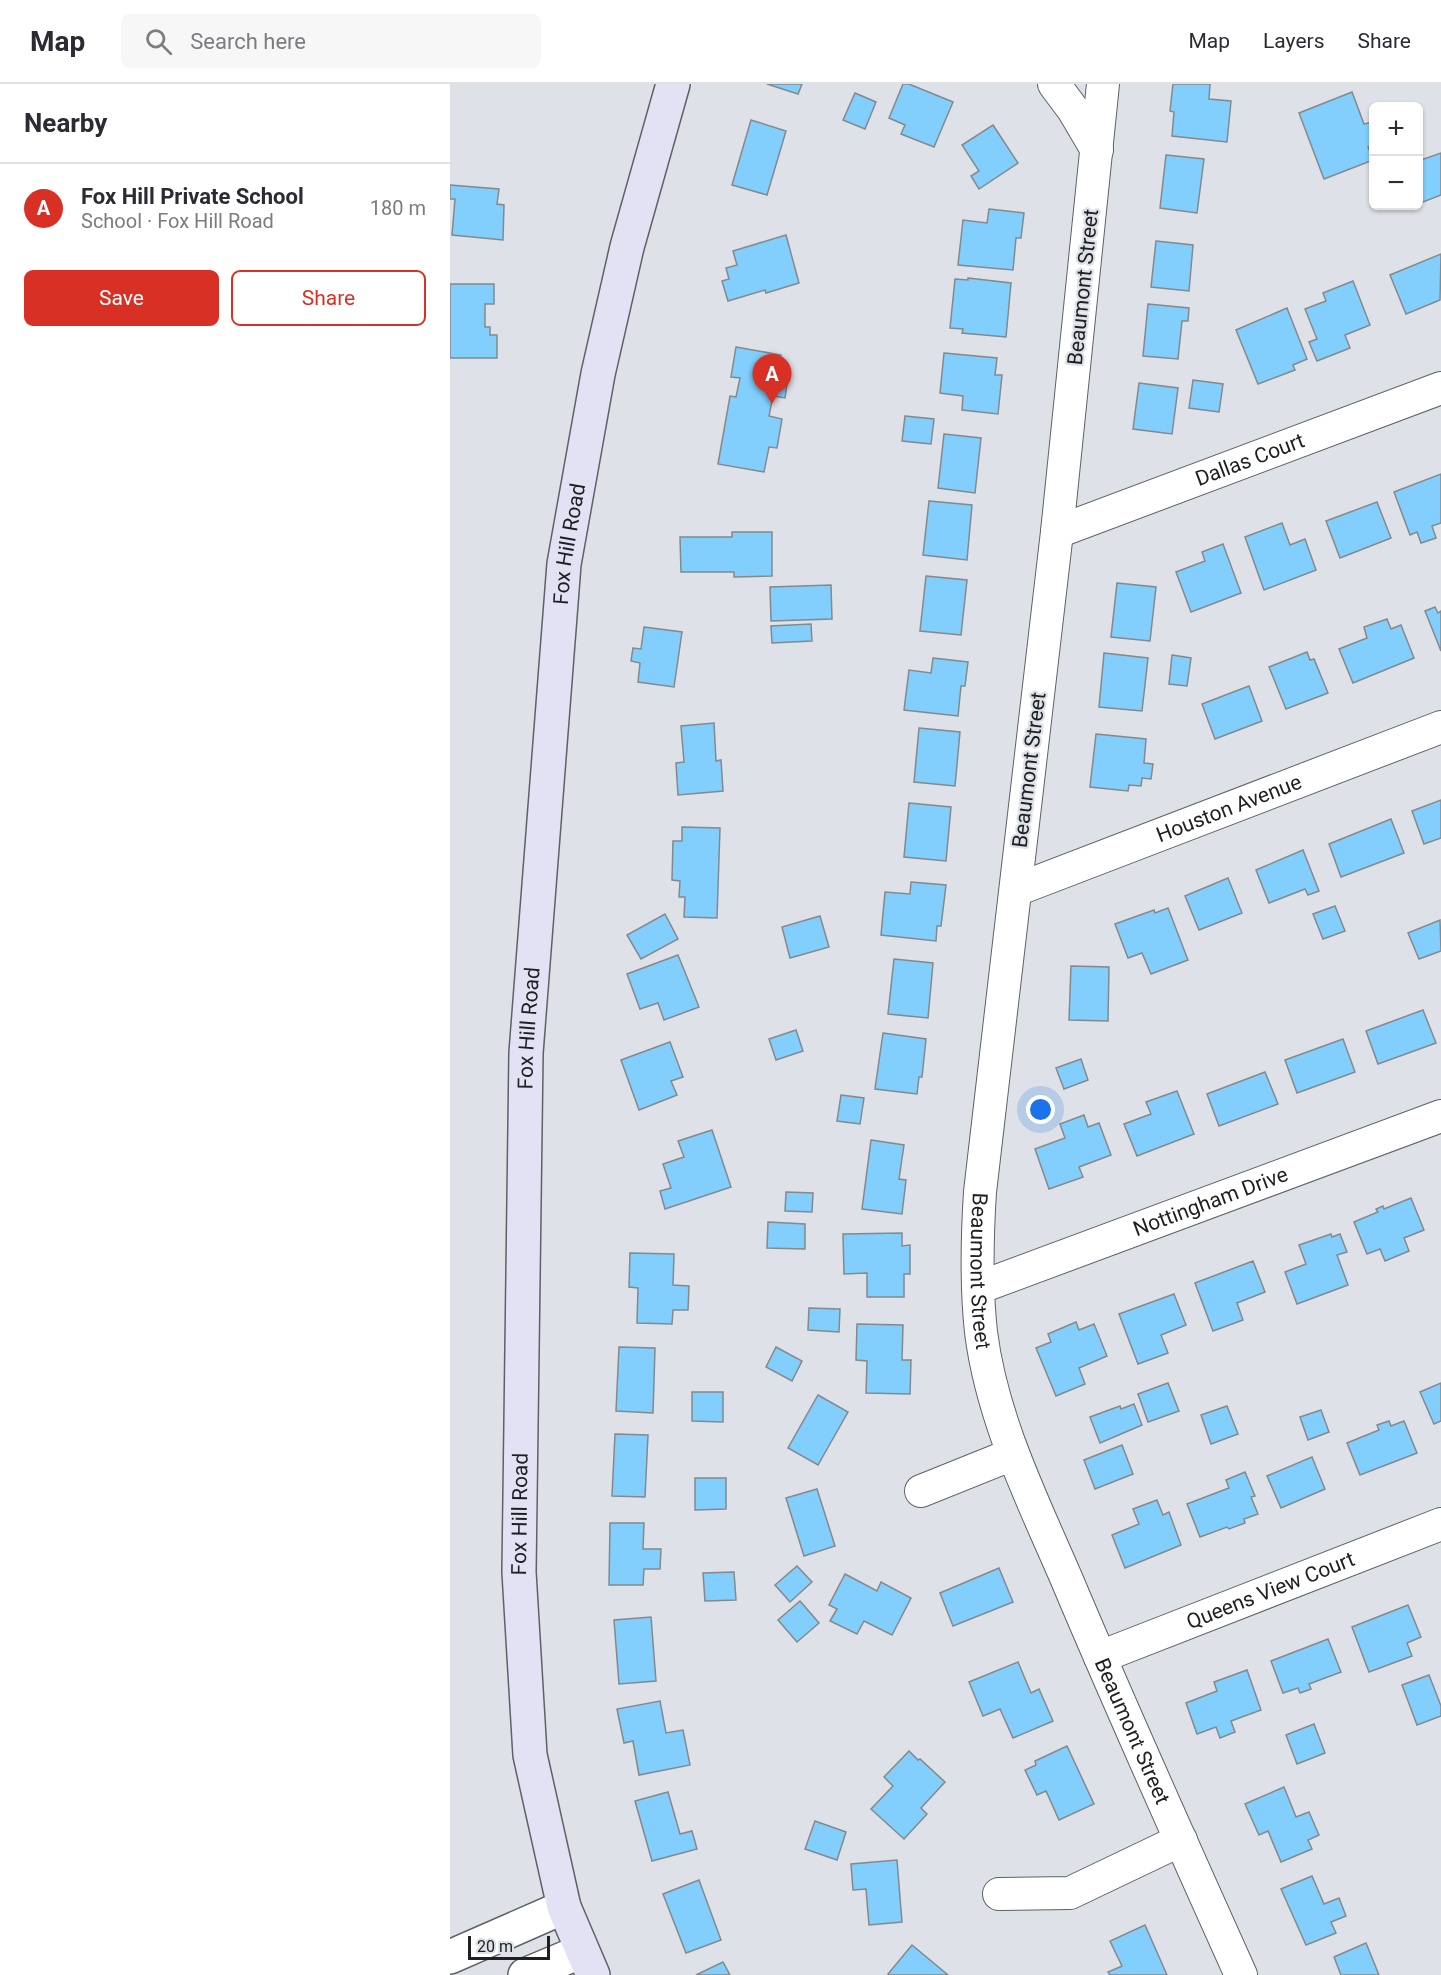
<!DOCTYPE html>
<meta charset="utf-8">
<style>
:root{--surface:#fff;--page:#f7f7f7;--text:#2b2b33;--muted:#7c7c81;--line:#e1e1e2;--accent:#d93025}
body{margin:0;font-family:Roboto,sans-serif;background:var(--page);color:var(--text)}
.controls{position:absolute;right:18px;top:18px;display:grid;overflow:hidden;border-radius:9px;box-shadow:0 2px 4px #0004}
.controls button{width:54px;height:54px;display:grid;place-items:center;padding:0;border:0;border-bottom:2px solid var(--line);background:var(--surface);color:var(--text);font:30px sans-serif}
.scale{position:absolute;left:18px;bottom:15px;width:82px;box-sizing:border-box;padding-left:6px;border:3px solid #1d1f21;border-top:0;font-size:16px;line-height:21px;white-space:nowrap;color:#1d1f21;-webkit-text-stroke:4px #dee1e7;paint-order:stroke}
.you{position:absolute;left:591px;top:1026px;width:21px;height:21px;margin:-15px;border:4px solid #fff;border-radius:50%;background:#1a73e8;box-shadow:0 0 0 9px #1a73e833}
.badge{display:grid;place-items:center;width:39px;height:39px;border-radius:50%;background:var(--accent);color:#fff;font-size:20px;font-weight:700}
.pin{position:absolute;translate:-50% -50px;filter:drop-shadow(0 2px 3px #0008)}
.pin::after{content:'';position:absolute;top:32px;width:21px;height:18px;background:inherit;clip-path:polygon(0 0,100% 0,50% 100%)}
.list{margin:0;padding:0;list-style:none}
h2{display:flex;justify-content:space-between;align-items:center;height:78px;margin:0;padding:0 24px;font-size:26px}
h2 small{font-size:20px;font-weight:400;color:var(--muted)}
.list li{display:grid;grid-template-columns:39px 1fr auto;gap:18px;align-items:center;box-sizing:border-box;height:90px;padding:0 24px;border-top:2px solid var(--line)}
.list b{display:block;font-size:22px;white-space:nowrap}
.list p{margin:0;font-size:20px;white-space:nowrap;color:var(--muted)}
.list em{font-size:20px;font-style:normal;color:var(--muted)}
.actions{display:flex;gap:12px;padding:18px 24px}
.actions a{flex:1;padding:14px 0;border:2px solid var(--accent);border-radius:9px;text-align:center;font-size:21px;color:var(--accent)}
.actions .main{background:var(--accent);color:#fff}
.icon{flex:none;width:33px;height:33px;fill:none;stroke:currentColor;stroke-width:2;stroke-linecap:round;stroke-linejoin:round}
.map{position:relative;flex:none;width:991px;height:1891px;overflow:hidden}
header{display:flex;align-items:center;gap:36px;box-sizing:border-box;height:84px;padding:0 30px;background:var(--surface);border-bottom:2px solid var(--line)}
header strong{font-size:28px}
nav{display:flex;gap:33px;margin-inline-start:auto;font-size:21px}
.search{width:420px;height:54px;background:var(--page);display:flex;align-items:center;gap:15px;box-sizing:border-box;padding:0 21px;border-radius:9px;color:var(--muted);font-size:22px}
main{display:flex}
aside{flex:1;background:var(--surface)}
.map>svg:first-child{display:block}
.building{fill:#82cffe;stroke:#84898d;stroke-width:1.5}
.lines{fill:none;stroke-linecap:round;stroke-linejoin:round}
.minor-casing{stroke:#5e6166;stroke-width:34}
.tertiary-casing{stroke:#5e6166;stroke-width:36}
.secondary-casing{stroke:#5e6166;stroke-width:36}
.minor{stroke:#fff;stroke-width:32}
.tertiary{stroke:#fff;stroke-width:33}
.secondary{stroke:#e3e2f5;stroke-width:33}
.labels{text-anchor:middle;dominant-baseline:central;stroke-width:4.5;stroke-linejoin:round;paint-order:stroke}
.street-label{font-size:21px;fill:#1d1f21;stroke:#dee1e7}
</style>
<header>
<strong>Map</strong>
<div class="search"><svg class="icon" aria-label="search" viewBox="0 0 24 24"><circle cx="10" cy="10" r="6"/><path d="M15 15l6 6"/></svg>Search here</div>
<nav><a>Map</a><a>Layers</a><a>Share</a></nav>
</header>
<main>
<aside>
<h2>Nearby<small></small></h2>
<ul class="list">
<li><span class="badge">A</span><div><b>Fox Hill Private School</b><p>School · Fox Hill Road</p></div><em>180 m</em></li>
</ul>
<div class="actions"><a class="main">Save</a><a>Share</a></div>
</aside>
<div class="map">
<svg width="991" height="1891" viewBox="0 0 991 1891">
<rect width="100%" height="100%" fill="#dee1e7"/>
<g class="building">
<path d="M 317,0 L 352,0 L 348,10 Z"/>
<path d="M 453,0 L 459,0 L 503,18 L 484,63 L 451,50 L 455,41 L 439,34 Z"/>
<path d="M 723,0 L 760,0 L 759,15 L 781,17 L 777,58 L 722,52 L 724,28 L 720,27 Z"/>
<path d="M 902,8 L 914,40 L 922,38 L 924,42 L 924,61 L 918,63 L 923,76 L 874,95 L 849,29 Z"/>
<path d="M 405,9 L 426,18 L 415,45 L 393,36 Z"/>
<path d="M 301,36 L 336,47 L 317,111 L 282,101 Z"/>
<path d="M 543,41 L 568,79 L 529,105 L 521,92 L 529,87 L 512,61 Z"/>
<path d="M 991,69 L 991,111 L 968,120 L 968,77 Z"/>
<path d="M 716,71 L 754,75 L 747,129 L 710,124 Z"/>
<path d="M 0,101 L 49,105 L 47,120 L 54,121 L 53,156 L 2,151 L 5,115 L 0,115 Z"/>
<path d="M 539,125 L 574,129 L 571,154 L 566,154 L 563,186 L 508,181 L 513,136 L 537,139 Z"/>
<path d="M 336,151 L 349,199 L 316,209 L 315,206 L 278,217 L 272,197 L 279,195 L 276,184 L 287,181 L 283,167 Z"/>
<path d="M 706,157 L 743,161 L 739,207 L 701,203 Z"/>
<path d="M 991,170 L 990,216 L 956,230 L 940,191 Z"/>
<path d="M 518,194 L 561,199 L 556,253 L 512,249 L 513,245 L 500,244 L 505,195 L 518,196 Z"/>
<path d="M 903,197 L 920,241 L 895,251 L 900,264 L 867,277 L 859,258 L 867,255 L 855,225 L 876,217 L 873,209 Z"/>
<path d="M 0,200 L 44,200 L 44,220 L 35,220 L 35,243 L 40,243 L 40,251 L 47,251 L 47,274 L 0,274 Z"/>
<path d="M 698,220 L 739,224 L 738,237 L 732,237 L 728,275 L 693,272 Z"/>
<path d="M 837,224 L 857,275 L 843,281 L 845,286 L 808,300 L 786,246 Z"/>
<path d="M 286,263 L 331,271 L 327,292 L 338,293 L 335,314 L 323,312 L 319,332 L 332,335 L 327,364 L 319,363 L 314,388 L 268,380 L 280,312 L 286,313 L 290,294 L 281,293 Z"/>
<path d="M 494,269 L 547,274 L 545,291 L 552,291 L 548,330 L 512,326 L 513,312 L 490,309 Z"/>
<path d="M 743,296 L 773,300 L 769,328 L 739,324 Z"/>
<path d="M 689,299 L 728,304 L 722,350 L 683,345 Z"/>
<path d="M 455,332 L 484,335 L 481,360 L 452,357 Z"/>
<path d="M 494,350 L 531,354 L 525,409 L 488,404 Z"/>
<path d="M 991,390 L 991,439 L 982,442 L 986,454 L 971,459 L 967,448 L 960,451 L 944,408 Z"/>
<path d="M 479,417 L 522,421 L 517,476 L 473,471 Z"/>
<path d="M 927,418 L 941,454 L 890,474 L 876,437 Z"/>
<path d="M 832,439 L 840,461 L 855,455 L 866,486 L 814,506 L 795,453 Z"/>
<path d="M 282,448 L 322,448 L 322,492 L 284,493 L 284,488 L 231,488 L 230,453 L 282,453 Z"/>
<path d="M 773,460 L 791,509 L 741,528 L 726,488 L 755,477 L 752,468 Z"/>
<path d="M 476,492 L 517,496 L 511,551 L 470,547 Z"/>
<path d="M 667,499 L 706,503 L 700,557 L 661,553 Z"/>
<path d="M 381,501 L 382,535 L 321,537 L 320,503 Z"/>
<path d="M 985,523 L 988,529 L 991,527 L 991,567 L 975,527 Z"/>
<path d="M 937,535 L 941,545 L 951,541 L 964,574 L 903,599 L 889,565 L 917,554 L 914,543 Z"/>
<path d="M 361,540 L 362,557 L 322,559 L 321,542 Z"/>
<path d="M 194,543 L 232,548 L 224,603 L 188,598 L 190,579 L 181,577 L 183,564 L 191,565 Z"/>
<path d="M 857,568 L 860,576 L 864,575 L 878,609 L 836,625 L 819,583 Z"/>
<path d="M 654,569 L 698,574 L 692,627 L 649,623 Z"/>
<path d="M 722,571 L 741,574 L 737,602 L 719,600 Z"/>
<path d="M 483,574 L 518,578 L 515,602 L 511,602 L 508,632 L 454,626 L 459,586 L 481,589 Z"/>
<path d="M 799,602 L 812,637 L 765,655 L 752,620 Z"/>
<path d="M 264,639 L 266,677 L 271,676 L 273,707 L 228,711 L 226,679 L 234,678 L 231,642 Z"/>
<path d="M 469,644 L 510,648 L 505,702 L 464,698 Z"/>
<path d="M 646,650 L 696,655 L 694,679 L 703,680 L 701,695 L 692,694 L 691,702 L 679,701 L 678,707 L 640,703 Z"/>
<path d="M 991,716 L 991,754 L 974,760 L 962,727 Z"/>
<path d="M 459,719 L 501,723 L 496,777 L 454,773 Z"/>
<path d="M 941,735 L 954,769 L 891,793 L 879,760 Z"/>
<path d="M 232,743 L 270,744 L 267,834 L 234,833 L 235,813 L 229,813 L 230,797 L 222,796 L 223,757 L 232,757 Z"/>
<path d="M 853,766 L 869,807 L 858,811 L 855,805 L 819,819 L 806,786 Z"/>
<path d="M 778,794 L 792,829 L 749,846 L 735,812 Z"/>
<path d="M 461,798 L 496,801 L 491,842 L 487,842 L 486,857 L 431,851 L 435,808 L 460,810 Z"/>
<path d="M 885,822 L 895,847 L 873,855 L 863,830 Z"/>
<path d="M 718,824 L 738,876 L 701,890 L 692,869 L 678,874 L 665,840 L 704,826 L 705,829 Z"/>
<path d="M 215,830 L 228,855 L 191,875 L 177,851 Z"/>
<path d="M 370,832 L 379,863 L 340,874 L 332,843 Z"/>
<path d="M 990,836 L 991,867 L 969,875 L 958,849 Z"/>
<path d="M 228,871 L 249,923 L 214,936 L 208,919 L 190,925 L 177,890 Z"/>
<path d="M 444,875 L 483,879 L 478,934 L 438,930 Z"/>
<path d="M 621,882 L 659,883 L 658,937 L 619,936 Z"/>
<path d="M 973,926 L 986,959 L 928,980 L 916,947 Z"/>
<path d="M 346,946 L 353,967 L 326,976 L 319,955 Z"/>
<path d="M 433,949 L 476,955 L 472,993 L 469,993 L 467,1010 L 425,1005 Z"/>
<path d="M 893,955 L 905,988 L 847,1009 L 835,976 Z"/>
<path d="M 220,958 L 233,993 L 221,997 L 227,1011 L 189,1026 L 171,976 Z"/>
<path d="M 631,975 L 638,996 L 614,1005 L 606,984 Z"/>
<path d="M 815,988 L 828,1020 L 769,1042 L 757,1010 Z"/>
<path d="M 727,1007 L 744,1050 L 687,1072 L 674,1040 L 701,1030 L 696,1018 Z"/>
<path d="M 391,1011 L 414,1014 L 410,1040 L 387,1037 Z"/>
<path d="M 634,1031 L 638,1043 L 649,1039 L 661,1071 L 629,1083 L 633,1093 L 599,1105 L 585,1065 L 615,1054 L 610,1040 Z"/>
<path d="M 262,1046 L 281,1103 L 215,1125 L 210,1107 L 221,1104 L 213,1080 L 234,1073 L 228,1057 Z"/>
<path d="M 421,1056 L 454,1061 L 449,1095 L 456,1096 L 452,1130 L 412,1125 Z"/>
<path d="M 336,1108 L 363,1109 L 362,1128 L 335,1127 Z"/>
<path d="M 961,1114 L 974,1146 L 954,1154 L 959,1167 L 935,1177 L 930,1165 L 917,1170 L 904,1138 L 928,1128 L 926,1125 L 933,1122 L 934,1125 Z"/>
<path d="M 318,1138 L 355,1140 L 355,1165 L 317,1164 Z"/>
<path d="M 452,1149 L 452,1162 L 460,1161 L 460,1190 L 454,1190 L 454,1213 L 417,1213 L 417,1189 L 394,1190 L 393,1150 Z"/>
<path d="M 881,1150 L 882,1153 L 890,1150 L 897,1168 L 887,1171 L 898,1201 L 847,1220 L 835,1188 L 856,1180 L 849,1161 Z"/>
<path d="M 180,1169 L 224,1170 L 223,1201 L 239,1202 L 238,1226 L 223,1226 L 222,1240 L 187,1239 L 188,1204 L 179,1203 Z"/>
<path d="M 803,1177 L 815,1208 L 787,1219 L 793,1236 L 763,1247 L 745,1199 Z"/>
<path d="M 724,1210 L 736,1241 L 711,1251 L 718,1269 L 688,1280 L 669,1230 Z"/>
<path d="M 359,1224 L 390,1225 L 389,1248 L 358,1246 Z"/>
<path d="M 626,1238 L 629,1246 L 644,1240 L 657,1272 L 629,1284 L 635,1300 L 606,1312 L 586,1264 L 601,1258 L 598,1250 Z"/>
<path d="M 407,1240 L 453,1241 L 452,1276 L 461,1276 L 460,1310 L 416,1309 L 417,1277 L 406,1276 Z"/>
<path d="M 169,1263 L 205,1264 L 203,1329 L 166,1327 Z"/>
<path d="M 326,1263 L 352,1277 L 342,1297 L 316,1283 Z"/>
<path d="M 718,1299 L 729,1327 L 698,1338 L 688,1310 Z"/>
<path d="M 991,1299 L 991,1337 L 984,1340 L 970,1308 Z"/>
<path d="M 242,1308 L 273,1308 L 273,1338 L 242,1337 Z"/>
<path d="M 368,1311 L 398,1328 L 368,1381 L 338,1364 Z"/>
<path d="M 684,1320 L 692,1341 L 650,1359 L 640,1333 L 670,1322 L 671,1325 Z"/>
<path d="M 777,1322 L 788,1350 L 761,1360 L 751,1331 Z"/>
<path d="M 871,1326 L 879,1348 L 858,1356 L 850,1333 Z"/>
<path d="M 939,1337 L 941,1342 L 954,1337 L 967,1369 L 910,1391 L 897,1359 L 929,1346 L 927,1341 Z"/>
<path d="M 165,1350 L 198,1351 L 195,1413 L 162,1412 Z"/>
<path d="M 672,1361 L 683,1390 L 645,1405 L 634,1376 Z"/>
<path d="M 862,1373 L 875,1405 L 831,1424 L 817,1392 Z"/>
<path d="M 795,1388 L 805,1412 L 801,1413 L 808,1430 L 794,1435 L 795,1439 L 779,1445 L 777,1443 L 750,1453 L 737,1420 L 779,1404 L 776,1396 Z"/>
<path d="M 245,1394 L 276,1394 L 276,1425 L 245,1426 Z"/>
<path d="M 367,1405 L 385,1462 L 354,1472 L 336,1414 Z"/>
<path d="M 707,1416 L 713,1431 L 719,1428 L 731,1461 L 675,1484 L 662,1451 L 689,1440 L 683,1425 Z"/>
<path d="M 160,1439 L 194,1439 L 193,1465 L 211,1465 L 210,1485 L 194,1485 L 193,1501 L 159,1501 Z"/>
<path d="M 347,1482 L 362,1498 L 340,1518 L 325,1501 Z"/>
<path d="M 549,1484 L 563,1518 L 503,1542 L 490,1509 Z"/>
<path d="M 284,1488 L 286,1516 L 255,1517 L 253,1489 Z"/>
<path d="M 395,1490 L 427,1507 L 431,1498 L 461,1514 L 442,1551 L 414,1537 L 407,1550 L 380,1537 L 387,1525 L 379,1521 Z"/>
<path d="M 350,1517 L 369,1539 L 347,1558 L 328,1536 Z"/>
<path d="M 958,1521 L 971,1553 L 957,1559 L 962,1572 L 919,1588 L 902,1543 Z"/>
<path d="M 201,1533 L 206,1597 L 169,1600 L 164,1536 Z"/>
<path d="M 878,1555 L 891,1588 L 859,1600 L 861,1605 L 850,1609 L 848,1604 L 833,1609 L 821,1577 Z"/>
<path d="M 568,1578 L 581,1609 L 589,1605 L 603,1637 L 563,1654 L 550,1625 L 533,1632 L 519,1598 Z"/>
<path d="M 797,1586 L 811,1626 L 781,1637 L 785,1648 L 770,1654 L 766,1643 L 747,1650 L 736,1619 L 767,1607 L 764,1598 Z"/>
<path d="M 979,1591 L 991,1622 L 991,1632 L 967,1641 L 952,1601 Z"/>
<path d="M 210,1617 L 216,1649 L 233,1646 L 240,1681 L 189,1691 L 183,1657 L 174,1659 L 167,1625 Z"/>
<path d="M 864,1640 L 875,1669 L 847,1680 L 836,1651 Z"/>
<path d="M 617,1662 L 644,1720 L 609,1736 L 596,1707 L 587,1711 L 575,1686 L 586,1681 L 585,1677 Z"/>
<path d="M 459,1667 L 468,1676 L 470,1675 L 495,1698 L 471,1724 L 477,1730 L 454,1755 L 421,1725 L 443,1702 L 434,1693 Z"/>
<path d="M 834,1703 L 846,1733 L 859,1728 L 869,1751 L 858,1756 L 862,1765 L 831,1778 L 818,1747 L 809,1751 L 795,1720 Z"/>
<path d="M 218,1708 L 230,1750 L 242,1747 L 247,1765 L 202,1777 L 185,1717 Z"/>
<path d="M 365,1737 L 396,1748 L 387,1776 L 355,1765 Z"/>
<path d="M 447,1776 L 452,1838 L 419,1841 L 416,1805 L 403,1806 L 401,1780 Z"/>
<path d="M 862,1792 L 874,1820 L 889,1814 L 896,1832 L 881,1838 L 886,1849 L 856,1861 L 831,1805 Z"/>
<path d="M 249,1796 L 271,1856 L 236,1869 L 213,1810 Z"/>
<path d="M 695,1841 L 717,1891 L 660,1891 L 658,1888 L 672,1882 L 660,1857 Z"/>
<path d="M 916,1859 L 929,1891 L 891,1891 L 884,1873 Z"/>
<path d="M 462,1861 L 498,1891 L 440,1891 L 438,1890 Z"/>
<path d="M 273,1878 L 280,1891 L 246,1891 Z"/>
</g>
<g class="lines">
<defs>
<g id="minor">
<path d="M 604,0 L 624,27 L 647,66"/>
<path id="s1" d="M 653,0 L 607,448 L 530,1108 C 527,1155 526,1202 531,1248 C 542,1336 583,1417 617,1496 C 673,1629 732,1760 791,1891"/>
<path id="s2" d="M 607,448 L 991,304"/>
<path id="s3" d="M 566,806 L 991,643"/>
<path id="s4" d="M 528,1204 L 991,1032"/>
<path d="M 471,1407 L 563,1370"/>
<path id="s5" d="M 650,1573 L 991,1440"/>
<path d="M 549,1810 L 620,1809 L 731,1756"/>
</g>
<g id="tertiary">
<path d="M 0,1873 L 114,1823"/>
<path d="M 75,1891 L 132,1867"/>
</g>
<g id="secondary">
<path id="s6" d="M 143,1891 L 114,1823 L 80,1671 L 69,1488 L 76,969 L 114,480 L 148,290 L 177,163 L 223,0"/>
</g>
</defs>
<use href="#minor" class="minor-casing"/>
<use href="#tertiary" class="tertiary-casing"/>
<use href="#secondary" class="secondary-casing"/>
<use href="#minor" class="minor"/>
<use href="#tertiary" class="tertiary"/>
<use href="#secondary" class="secondary"/>
</g>
<g class="labels">
<g class="street-label">
<text transform="translate(633 203) rotate(-84)">Beaumont Street</text>
<text stroke="none"><textPath href="#s2" startOffset="206">Dallas Court</textPath></text>
<text stroke="none"><textPath href="#s6" startOffset="1443">Fox Hill Road</textPath></text>
<text transform="translate(579 686) rotate(-83)">Beaumont Street</text>
<text stroke="none"><textPath href="#s3" startOffset="228">Houston Avenue</textPath></text>
<text stroke="none"><textPath href="#s6" startOffset="957">Fox Hill Road</textPath></text>
<text stroke="none"><textPath href="#s4" startOffset="248">Nottingham Drive</textPath></text>
<text stroke="none"><textPath href="#s1" startOffset="1194">Beaumont Street</textPath></text>
<text stroke="none"><textPath href="#s6" startOffset="471">Fox Hill Road</textPath></text>
<text stroke="none"><textPath href="#s5" startOffset="183">Queens View Court</textPath></text>
<text stroke="none"><textPath href="#s1" startOffset="1683">Beaumont Street</textPath></text>
</g>
</g>
</svg>
<div class="controls">
<button>+</button>
<button>−</button>
</div>
<div class="scale">20 m</div>
<div class="you"></div>
<div class="pin badge" style="left:322px;top:320px">A</div>
</div>
</main>
